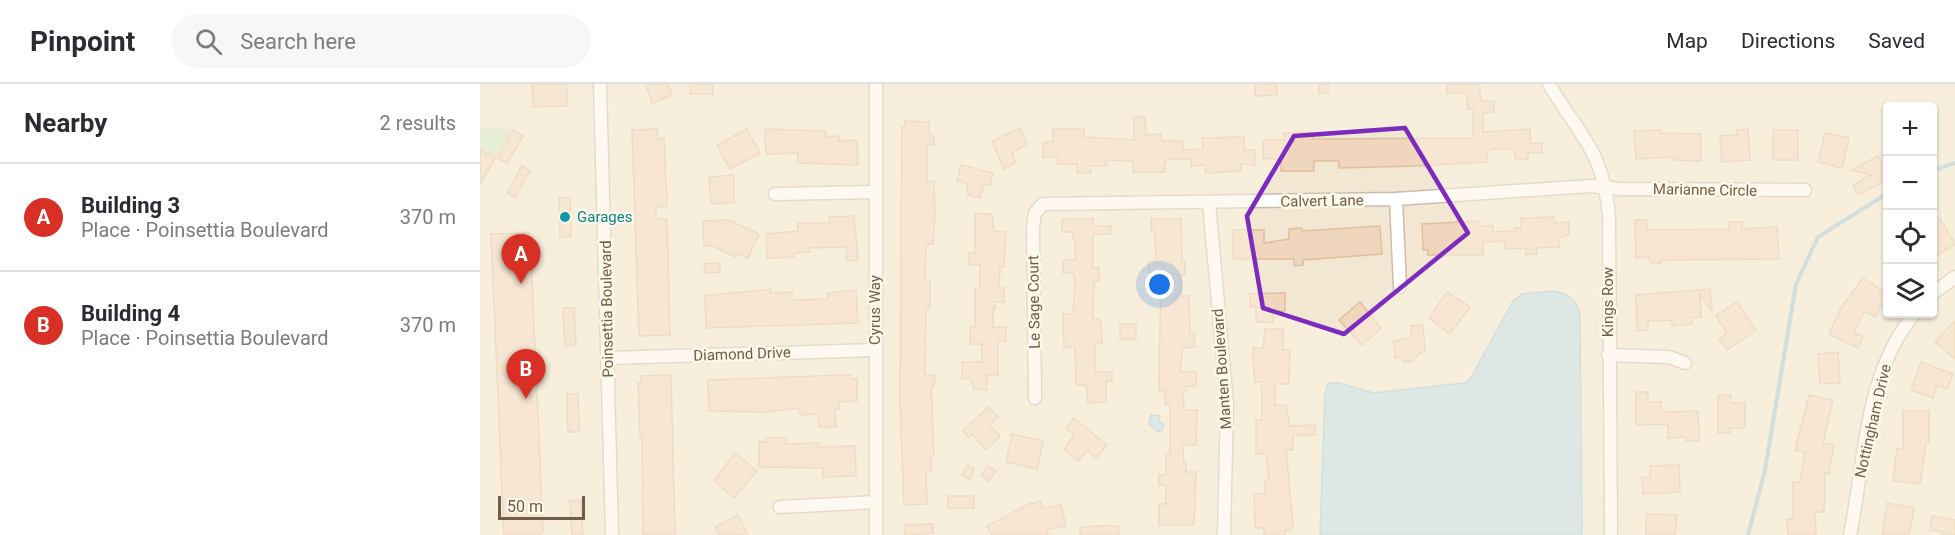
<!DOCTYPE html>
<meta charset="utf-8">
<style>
:root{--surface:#fff;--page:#f7f7f7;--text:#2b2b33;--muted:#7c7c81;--line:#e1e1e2;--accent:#d93025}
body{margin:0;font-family:Roboto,sans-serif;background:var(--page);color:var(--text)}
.controls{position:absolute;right:18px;top:18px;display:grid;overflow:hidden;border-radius:6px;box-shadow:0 2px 4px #0004}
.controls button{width:54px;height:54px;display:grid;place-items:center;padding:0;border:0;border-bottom:2px solid var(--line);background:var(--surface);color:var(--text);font:30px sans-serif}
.scale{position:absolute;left:18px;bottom:15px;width:87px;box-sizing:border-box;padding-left:6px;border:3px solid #725d4a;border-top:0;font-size:16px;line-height:21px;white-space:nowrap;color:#725d4a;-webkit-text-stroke:4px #fef8e9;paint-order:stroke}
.you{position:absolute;left:680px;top:201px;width:21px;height:21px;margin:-15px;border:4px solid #fff;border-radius:50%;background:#1a73e8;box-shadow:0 0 0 9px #1a73e833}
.badge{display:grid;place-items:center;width:39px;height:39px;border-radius:50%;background:var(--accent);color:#fff;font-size:20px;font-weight:700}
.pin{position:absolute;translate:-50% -50px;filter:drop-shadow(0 2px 3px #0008)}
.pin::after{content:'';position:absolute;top:32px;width:21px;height:18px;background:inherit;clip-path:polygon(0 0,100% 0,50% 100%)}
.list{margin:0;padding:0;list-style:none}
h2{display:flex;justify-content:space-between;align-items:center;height:78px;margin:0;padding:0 24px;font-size:26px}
h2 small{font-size:20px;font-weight:400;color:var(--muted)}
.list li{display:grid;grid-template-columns:39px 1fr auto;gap:18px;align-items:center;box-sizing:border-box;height:108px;padding:0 24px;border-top:2px solid var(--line)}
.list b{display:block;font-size:22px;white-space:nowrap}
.list p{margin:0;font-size:20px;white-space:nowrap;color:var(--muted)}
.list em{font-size:20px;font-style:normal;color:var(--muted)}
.icon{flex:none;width:33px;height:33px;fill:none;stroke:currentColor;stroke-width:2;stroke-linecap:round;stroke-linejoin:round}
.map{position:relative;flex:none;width:1475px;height:451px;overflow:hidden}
header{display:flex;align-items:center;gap:36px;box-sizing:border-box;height:84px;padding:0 30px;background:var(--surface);border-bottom:2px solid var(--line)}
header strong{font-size:28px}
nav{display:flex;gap:33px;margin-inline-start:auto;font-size:21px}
.search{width:420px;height:54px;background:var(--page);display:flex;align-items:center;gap:15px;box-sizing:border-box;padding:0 21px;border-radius:33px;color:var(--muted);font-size:22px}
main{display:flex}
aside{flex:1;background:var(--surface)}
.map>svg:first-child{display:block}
.residential{fill:#f2e7d2;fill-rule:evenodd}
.green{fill:#cde8c3}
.water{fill:#b9d8e3;stroke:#a0c6d5;stroke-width:1.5}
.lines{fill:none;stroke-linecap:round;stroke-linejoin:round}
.stream{stroke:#a0c6d5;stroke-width:4}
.building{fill:#efd6bc;stroke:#e1bf9d;stroke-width:1.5}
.minor-casing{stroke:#ccbdaa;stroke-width:15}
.minor{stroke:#fff;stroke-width:12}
.marked{fill:none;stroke:#7b2cbf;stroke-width:4.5;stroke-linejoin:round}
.culture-dot{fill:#0f9aa8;stroke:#fef8e9;stroke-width:2}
.labels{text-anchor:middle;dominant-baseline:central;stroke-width:5;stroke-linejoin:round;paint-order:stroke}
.street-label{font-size:15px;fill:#725d4a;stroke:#fef8e9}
.culture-label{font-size:15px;fill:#0d838f;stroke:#fef8e9;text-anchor:start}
</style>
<header>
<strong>Pinpoint</strong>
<div class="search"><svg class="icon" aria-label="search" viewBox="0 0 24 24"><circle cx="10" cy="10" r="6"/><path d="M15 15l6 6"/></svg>Search here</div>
<nav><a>Map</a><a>Directions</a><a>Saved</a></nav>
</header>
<main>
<aside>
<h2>Nearby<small>2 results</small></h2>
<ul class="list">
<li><span class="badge">A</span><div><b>Building 3</b><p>Place · Poinsettia Boulevard</p></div><em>370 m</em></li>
<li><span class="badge">B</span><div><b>Building 4</b><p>Place · Poinsettia Boulevard</p></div><em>370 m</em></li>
</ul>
</aside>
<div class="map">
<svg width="1475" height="451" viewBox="0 0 1475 451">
<rect width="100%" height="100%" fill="#fbf4e3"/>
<path class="residential" d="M 0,0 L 1475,0 L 1475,451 L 0,451 ZM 1408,22 L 1452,22 L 1452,230 L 1408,230 Z"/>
<path class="green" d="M 0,45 L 32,45 L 15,73 L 0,65 Z"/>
<g class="water">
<path d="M 1072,207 C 1089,209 1097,216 1100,232 L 1102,451 L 840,451 L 845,310 L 848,299 L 859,299 L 893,309 L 985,299 L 992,292 L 1033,217 L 1042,210 Z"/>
<path d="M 671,331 L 680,332 L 679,337 L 684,341 L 682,346 L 678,348 L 669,340 Z"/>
</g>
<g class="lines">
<g class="stream">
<path d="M 1452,87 L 1475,79"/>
<path d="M 1268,451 L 1285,386 L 1316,200 L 1338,153 L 1408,109"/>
</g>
</g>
<g class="building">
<path d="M 52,0 L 87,0 L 87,22 L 53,23 Z"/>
<path d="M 165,0 L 188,0 L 192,11 L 172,19 Z"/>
<rect x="210" y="0" width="23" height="10"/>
<path d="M 775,0 L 797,0 L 797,11 L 775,12 Z"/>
<rect x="839" y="0" width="9" height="9"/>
<path d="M 967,0 L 999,0 L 1001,17 L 1014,17 L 1014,28 L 1003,29 L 1003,48 L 1050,45 L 1051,60 L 1062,59 L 1062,69 L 1048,69 L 1048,75 L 1035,75 L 1034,65 L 1015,65 L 1007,67 L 1007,78 L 935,82 L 859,84 L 859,77 L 834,77 L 834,87 L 801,87 L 801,76 L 783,74 L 783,56 L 804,56 L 804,49 L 832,48 L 833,55 L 993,54 L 993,25 L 988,25 L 987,9 L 967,9 Z"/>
<path d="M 654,33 L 665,33 L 666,51 L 681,50 L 682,57 L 703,57 L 703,66 L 723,65 L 722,54 L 764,53 L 764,66 L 775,66 L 775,81 L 761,80 L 761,87 L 726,89 L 725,81 L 711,82 L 711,75 L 692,75 L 685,77 L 685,88 L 653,88 L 653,77 L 626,76 L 626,82 L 611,82 L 611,89 L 597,89 L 597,80 L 577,80 L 577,73 L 563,73 L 563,59 L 573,57 L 573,45 L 604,45 L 604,53 L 654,56 Z"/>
<path d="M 425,37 L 449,38 L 450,52 L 454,52 L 454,61 L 447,61 L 447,97 L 454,97 L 455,132 L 453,160 L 446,160 L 445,195 L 450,196 L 450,224 L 446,224 L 445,291 L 455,291 L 454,302 L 451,302 L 454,372 L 451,372 L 451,388 L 446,388 L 447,420 L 424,421 L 420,318 L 422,43 L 425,43 Z"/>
<path d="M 540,44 L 547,61 L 532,69 L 536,79 L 524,85 L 512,57 Z"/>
<path d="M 177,45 L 178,55 L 184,54 L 187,122 L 176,123 L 176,135 L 187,136 L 190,251 L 159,252 L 152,46 Z"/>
<path d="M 267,45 L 280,69 L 250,85 L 237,61 Z"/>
<path d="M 285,45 L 346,47 L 346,53 L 359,52 L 359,57 L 377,56 L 378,81 L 318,79 L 318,69 L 286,70 Z"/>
<path d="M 1268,45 L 1270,76 L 1242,78 L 1240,52 L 1257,51 L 1256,46 Z"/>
<path d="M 33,46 L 43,52 L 27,79 L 17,74 Z"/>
<path d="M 1181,46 L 1181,49 L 1221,50 L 1221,77 L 1194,76 L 1194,73 L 1156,75 L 1154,47 Z"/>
<rect x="1293" y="46" width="25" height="30"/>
<path d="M 1345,49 L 1369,54 L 1362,84 L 1338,78 Z"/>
<path d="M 0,66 L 15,74 L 0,100 Z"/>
<path d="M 1398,72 L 1407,90 L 1407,96 L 1378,111 L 1373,101 L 1391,91 L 1371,86 Z"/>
<path d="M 481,81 L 513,89 L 510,101 L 504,100 L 500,114 L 488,111 L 487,99 L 477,97 Z"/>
<path d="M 42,82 L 50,87 L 35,113 L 27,109 Z"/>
<path d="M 254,91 L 254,119 L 231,120 L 229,93 Z"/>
<path d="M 79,114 L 90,114 L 91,152 L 80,153 Z"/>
<path d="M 495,130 L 512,130 L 514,147 L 526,148 L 524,183 L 520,183 L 519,204 L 524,204 L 524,218 L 515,218 L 515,225 L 513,224 L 513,243 L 526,243 L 526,257 L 518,257 L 518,291 L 507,291 L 507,306 L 494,305 L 491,295 L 482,295 L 482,278 L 502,278 L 502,260 L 490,260 L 490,243 L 495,243 L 495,204 L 500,204 L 500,181 L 489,181 L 489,169 L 495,169 Z"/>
<path d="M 374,132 L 378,176 L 367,177 L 366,163 L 328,164 L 329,168 L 314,169 L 314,173 L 287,174 L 286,150 L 318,147 L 318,139 L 350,139 L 349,133 Z"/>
<path d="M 1074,133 L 1074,139 L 1089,138 L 1089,151 L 1079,154 L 1079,163 L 1056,164 L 1057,170 L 1046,171 L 1046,164 L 1025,165 L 1024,157 L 1003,158 L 1003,171 L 948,171 L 948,166 L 943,166 L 942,140 L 998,137 L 999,142 L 1013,142 L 1013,148 L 1035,147 L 1035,144 L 1041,144 L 1041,134 Z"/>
<path d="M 1459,133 L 1475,160 L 1452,174 L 1452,136 Z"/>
<path d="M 582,135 L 613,135 L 613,142 L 631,142 L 631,150 L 613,150 L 613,184 L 619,184 L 619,197 L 614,197 L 613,235 L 620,235 L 622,250 L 622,259 L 615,259 L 615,288 L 632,288 L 632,297 L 626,297 L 626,318 L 608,319 L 606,301 L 596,301 L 595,263 L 584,263 L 583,230 L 593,230 L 595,196 L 593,189 L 583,189 L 583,176 L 595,176 L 595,155 L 593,155 L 593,148 L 582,148 Z"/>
<path d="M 671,135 L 701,135 L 702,178 L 705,178 L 705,191 L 701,191 L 701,212 L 709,212 L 710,249 L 714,249 L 715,263 L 703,264 L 700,288 L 716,288 L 716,302 L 706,302 L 706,308 L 703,308 L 704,326 L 717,326 L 716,361 L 703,361 L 704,380 L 706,379 L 706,388 L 716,388 L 714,441 L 679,441 L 679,420 L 686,420 L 686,401 L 679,401 L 679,391 L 686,391 L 686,370 L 690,370 L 690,320 L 685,320 L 685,307 L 680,307 L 679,299 L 681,189 L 669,189 L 669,178 L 676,178 L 675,148 L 672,148 Z"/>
<path d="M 249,136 L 279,150 L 268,174 L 257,169 L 256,173 L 232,162 L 224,162 L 223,137 Z"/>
<path d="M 1155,136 L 1167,136 L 1167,146 L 1249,145 L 1249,138 L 1262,138 L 1262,145 L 1297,143 L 1299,175 L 1181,176 L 1181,179 L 1170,179 L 1169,173 L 1156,174 Z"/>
<path d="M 900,142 L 902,170 L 823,176 L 823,181 L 814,182 L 814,175 L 753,175 L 753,146 L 784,146 L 784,159 L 809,155 L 809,145 L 822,144 L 822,147 Z"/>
<path d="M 50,149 L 63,448 L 60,451 L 24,451 L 11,150 Z"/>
<path d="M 240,179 L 240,188 L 225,189 L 224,180 Z"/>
<path d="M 1383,194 L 1407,210 L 1407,214 L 1395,233 L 1385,227 L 1374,248 L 1383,253 L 1378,264 L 1349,250 L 1361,224 Z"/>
<path d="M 291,205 L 291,209 L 312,208 L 312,216 L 348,215 L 348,209 L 376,206 L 378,239 L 226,244 L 225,212 Z"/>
<path d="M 1230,205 L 1232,227 L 1220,210 L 1221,233 L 1211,234 L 1212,240 L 1192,242 L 1192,236 L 1168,237 L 1168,246 L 1157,247 L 1156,211 Z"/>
<path d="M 967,208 L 990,223 L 970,250 L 949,234 Z"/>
<path d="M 805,209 L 805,227 L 792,227 L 793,238 L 776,238 L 776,223 L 770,223 L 770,210 Z"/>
<path d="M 880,218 L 901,244 L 882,261 L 859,236 Z"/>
<path d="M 1257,218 L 1276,246 L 1247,266 L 1239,255 L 1247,249 L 1236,232 Z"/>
<path d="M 83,224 L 94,224 L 96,261 L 85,262 Z"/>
<path d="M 1475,236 L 1475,275 L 1455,258 Z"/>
<rect x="640" y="240" width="16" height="15"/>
<path d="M 943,241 L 945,265 L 932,277 L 924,278 L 923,273 L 915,274 L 914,257 L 931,253 L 931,242 Z"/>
<path d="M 785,245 L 803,245 L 803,266 L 810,266 L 809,300 L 795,300 L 795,321 L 806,321 L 810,342 L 835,341 L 835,351 L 813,351 L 813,366 L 806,366 L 813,442 L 811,446 L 805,446 L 805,451 L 784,451 L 784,444 L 775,444 L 774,410 L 785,410 L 785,396 L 789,396 L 786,370 L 776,370 L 776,336 L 782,336 L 782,312 L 781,298 L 775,298 L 773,277 L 773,264 L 783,264 Z"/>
<path d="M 1358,268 L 1360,299 L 1340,300 L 1338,270 Z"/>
<path d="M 1441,278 L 1473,290 L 1467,305 L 1457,301 L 1453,314 L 1431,306 Z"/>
<path d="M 191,291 L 195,451 L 163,451 L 162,351 L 160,351 L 158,299 L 161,299 L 161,292 Z"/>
<path d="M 362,291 L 371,291 L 371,295 L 377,295 L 377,317 L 359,318 L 360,325 L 355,325 L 356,343 L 339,343 L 338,330 L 321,331 L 318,324 L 288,328 L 229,327 L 228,296 Z"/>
<path d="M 1156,308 L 1168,308 L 1168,318 L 1181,318 L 1182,328 L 1218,327 L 1219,357 L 1206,357 L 1206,353 L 1188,354 L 1188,340 L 1156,341 Z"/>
<path d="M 87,310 L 98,310 L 99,348 L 88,348 Z"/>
<path d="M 1238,311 L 1251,311 L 1251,319 L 1265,319 L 1265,344 L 1250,344 L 1250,349 L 1238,349 Z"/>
<path d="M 1329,311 L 1353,316 L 1343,359 L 1354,361 L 1349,390 L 1345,389 L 1344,428 L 1335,428 L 1336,451 L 1308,451 L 1307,435 L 1313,435 L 1313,398 L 1320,398 L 1325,368 L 1315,366 Z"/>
<path d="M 509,323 L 518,333 L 510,341 L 520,353 L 506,366 L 492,350 L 488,353 L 483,346 Z"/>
<path d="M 1423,327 L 1449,327 L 1449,359 L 1446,359 L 1440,400 L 1413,397 L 1417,364 L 1423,365 Z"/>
<path d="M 594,334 L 627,361 L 616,374 L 607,366 L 598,377 L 584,366 L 594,350 L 586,344 Z"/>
<path d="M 532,350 L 563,357 L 557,385 L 526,378 Z"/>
<path d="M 286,354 L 306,354 L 306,360 L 338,359 L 338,363 L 375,362 L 376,392 L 343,393 L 343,384 L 279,383 L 279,358 L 286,358 Z"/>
<path d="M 255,369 L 277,387 L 254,414 L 234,397 Z"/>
<path d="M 488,381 L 494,385 L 490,396 L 482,390 Z"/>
<path d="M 1199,381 L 1200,408 L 1163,410 L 1162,393 L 1170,393 L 1170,382 Z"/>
<path d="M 508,382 L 516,387 L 509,397 L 501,391 Z"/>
<rect x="468" y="412" width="26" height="12"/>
<path d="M 101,416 L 103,451 L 92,451 L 90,417 Z"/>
<path d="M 561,417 L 562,424 L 581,421 L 586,442 L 567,445 L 568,451 L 512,451 L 507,442 L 549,420 Z"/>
<path d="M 1407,419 L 1434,424 L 1429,451 L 1402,451 Z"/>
<path d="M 1166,430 L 1197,431 L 1195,451 L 1166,451 Z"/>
<path d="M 258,431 L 268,451 L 239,451 L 235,443 Z"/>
<path d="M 1452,432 L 1475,436 L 1475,451 L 1462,451 L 1463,448 L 1450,446 Z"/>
<path d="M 453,440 L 453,449 L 425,451 L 425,441 Z"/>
<path d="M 622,442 L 638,442 L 639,451 L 600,451 L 600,443 Z"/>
</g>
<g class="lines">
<defs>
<g id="minor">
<path d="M 120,0 L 132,451"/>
<path d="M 396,0 L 396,451"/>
<path d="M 1069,0 C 1100,53 1123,65 1129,132 L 1131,451"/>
<path d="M 295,110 L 396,108"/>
<path d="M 916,115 L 920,203"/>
<path d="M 729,119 L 747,319 L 744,451"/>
<path d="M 1452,210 L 1475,193"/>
<path d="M 1128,271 L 1189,273 L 1205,279"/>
<path d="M 128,274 L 395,266"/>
<path d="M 555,314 L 553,144 L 555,129 L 563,120 L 916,115 L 1111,102 L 1140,105 L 1325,106"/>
<path d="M 300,423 L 396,418"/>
<path d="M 1370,451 C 1385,377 1384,291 1434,230"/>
</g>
</defs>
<use href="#minor" class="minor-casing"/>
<use href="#minor" class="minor"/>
</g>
<path d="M0 0H1475V451H0ZM 925,44 L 988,149 L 864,250 L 783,224 L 767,132 L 814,52 Z" fill="#fbf4e3" fill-opacity=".55" fill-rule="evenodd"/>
<path class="marked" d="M 925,44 L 988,149 L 864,250 L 783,224 L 767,132 L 814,52 Z"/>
<circle class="culture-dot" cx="85" cy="133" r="6"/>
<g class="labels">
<g class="street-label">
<text transform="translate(1225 106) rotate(1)">Marianne Circle</text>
<text transform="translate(842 117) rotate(-1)">Calvert Lane</text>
<text transform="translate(554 218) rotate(-91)">Le Sage Court</text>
<text transform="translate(1128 218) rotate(-90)">Kings Row</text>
<text transform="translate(127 225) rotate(-91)">Poinsettia Boulevard</text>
<text transform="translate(395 226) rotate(-90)">Cyrus Way</text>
<text transform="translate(262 270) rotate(-2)">Diamond Drive</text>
<text transform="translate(742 285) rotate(-94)">Manten Boulevard</text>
<text transform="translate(1393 337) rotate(-77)">Nottingham Drive</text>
</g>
<g class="culture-label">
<text x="97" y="133">Garages</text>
</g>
</g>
</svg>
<div class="controls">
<button>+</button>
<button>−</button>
<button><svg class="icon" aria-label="locate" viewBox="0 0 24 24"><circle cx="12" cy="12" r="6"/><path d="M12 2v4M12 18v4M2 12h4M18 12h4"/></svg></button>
<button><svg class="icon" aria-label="layers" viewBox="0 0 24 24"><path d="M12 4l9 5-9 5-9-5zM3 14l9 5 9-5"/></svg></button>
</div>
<div class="scale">50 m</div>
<div class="you"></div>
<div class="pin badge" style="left:41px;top:200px">A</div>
<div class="pin badge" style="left:46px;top:315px">B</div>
</div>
</main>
